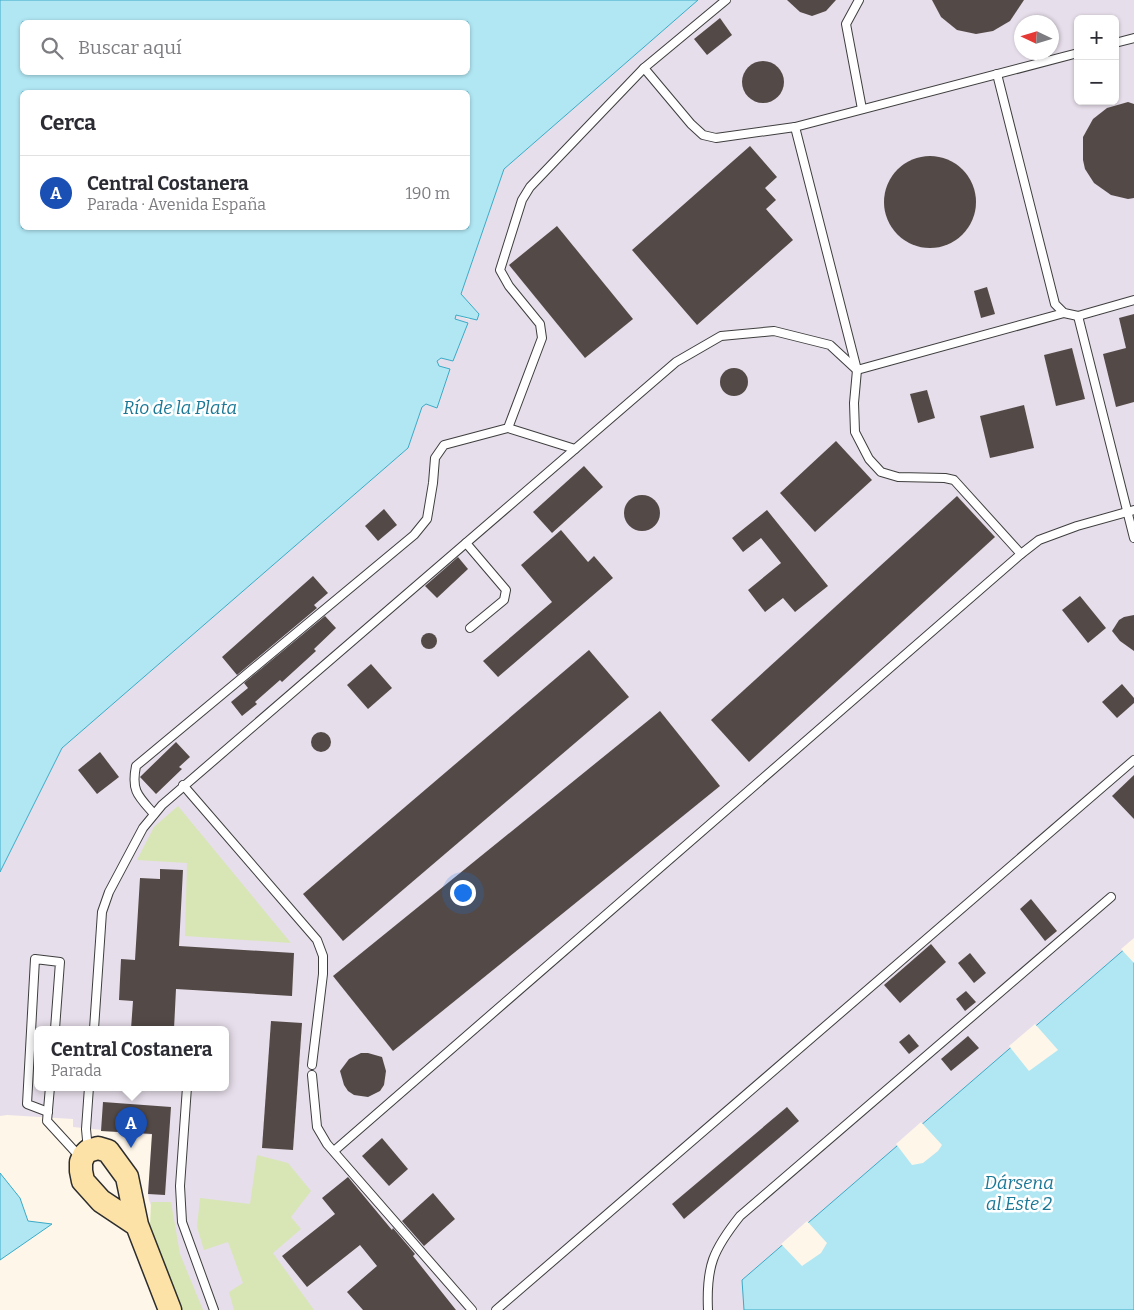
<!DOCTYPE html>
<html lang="es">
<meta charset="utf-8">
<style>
:root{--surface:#fff;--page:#f7f7f7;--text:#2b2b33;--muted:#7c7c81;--line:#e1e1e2;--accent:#111827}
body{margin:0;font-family:Bitter,serif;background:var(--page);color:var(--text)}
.controls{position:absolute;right:15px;top:15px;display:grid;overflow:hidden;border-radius:8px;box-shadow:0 1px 4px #0004}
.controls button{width:45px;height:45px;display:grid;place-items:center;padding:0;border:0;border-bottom:1px solid var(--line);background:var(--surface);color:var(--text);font:25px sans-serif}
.compass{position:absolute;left:1014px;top:15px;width:45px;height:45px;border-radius:50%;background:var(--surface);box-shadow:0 1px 4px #0004;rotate:274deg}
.you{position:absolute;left:462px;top:892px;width:18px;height:18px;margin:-12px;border:4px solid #fff;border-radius:50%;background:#1a73e8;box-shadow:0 0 0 8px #1a73e833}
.badge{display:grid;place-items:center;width:32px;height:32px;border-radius:50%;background:var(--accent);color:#fff;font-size:16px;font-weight:700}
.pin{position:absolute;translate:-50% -41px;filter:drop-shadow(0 1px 2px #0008)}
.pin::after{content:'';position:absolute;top:26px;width:18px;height:15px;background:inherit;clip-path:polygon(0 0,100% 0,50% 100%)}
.popup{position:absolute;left:34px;top:1026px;width:195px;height:65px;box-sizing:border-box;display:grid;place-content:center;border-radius:8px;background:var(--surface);filter:drop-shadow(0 1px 4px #0005);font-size:16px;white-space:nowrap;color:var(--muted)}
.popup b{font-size:19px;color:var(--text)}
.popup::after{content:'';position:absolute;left:50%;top:100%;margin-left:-10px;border:10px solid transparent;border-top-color:var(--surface)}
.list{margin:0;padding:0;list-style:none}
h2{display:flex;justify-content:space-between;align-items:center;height:65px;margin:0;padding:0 20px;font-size:21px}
h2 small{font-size:16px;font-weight:400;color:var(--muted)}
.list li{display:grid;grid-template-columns:32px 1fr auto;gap:15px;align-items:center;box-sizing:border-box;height:75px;padding:0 20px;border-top:1px solid var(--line)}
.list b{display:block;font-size:19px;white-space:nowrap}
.list p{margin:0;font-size:16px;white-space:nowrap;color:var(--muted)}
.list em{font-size:16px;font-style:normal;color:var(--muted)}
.icon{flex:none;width:28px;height:28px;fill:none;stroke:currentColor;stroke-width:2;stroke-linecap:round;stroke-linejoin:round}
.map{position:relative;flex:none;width:1134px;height:1310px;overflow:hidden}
.search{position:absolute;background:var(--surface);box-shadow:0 1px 4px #0004;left:20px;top:20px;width:450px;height:55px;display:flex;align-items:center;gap:12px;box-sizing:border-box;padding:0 18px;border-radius:8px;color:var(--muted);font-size:19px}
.panel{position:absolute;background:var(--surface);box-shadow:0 1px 4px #0004;left:20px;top:90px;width:450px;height:140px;border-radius:8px}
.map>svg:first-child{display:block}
.industrial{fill:#e6deea;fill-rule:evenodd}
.green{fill:#d8e6b5}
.water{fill:#b0e7f3;stroke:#3aaac7;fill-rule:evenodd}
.pier{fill:#fef6e9}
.building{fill:#534a47}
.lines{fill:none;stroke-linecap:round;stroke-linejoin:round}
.lane-casing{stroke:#3e3e3e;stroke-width:10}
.secondary-casing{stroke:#2d2d2d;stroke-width:25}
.lane{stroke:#fff;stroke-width:8}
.secondary{stroke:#fce2a6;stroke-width:22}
.labels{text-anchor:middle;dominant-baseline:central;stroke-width:5;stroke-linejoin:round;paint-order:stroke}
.water-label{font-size:18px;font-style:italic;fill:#1a7896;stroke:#fff}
</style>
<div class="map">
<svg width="1134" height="1310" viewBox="0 0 1134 1310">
<rect width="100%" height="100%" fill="#fef6e9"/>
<path class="industrial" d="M 698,0 L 1134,0 L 1134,941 L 743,1280 L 744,1310 L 189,1310 L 149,1200 L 148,1194 L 152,1135 L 73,1127 L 73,1119 L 7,1115 L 0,1116 L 0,872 L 62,748 L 408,448 L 422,407 L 426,404 L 437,408 L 450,369 L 439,366 L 437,362 L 468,323 L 455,319 L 456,315 L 470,320 L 461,294 L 504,169 ZM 1078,19 L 1115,19 L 1115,101 L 1078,101 ZM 1022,22 L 1052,22 L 1052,52 L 1022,52 ZM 37,1029 L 225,1029 L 225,1087 L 37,1087 Z"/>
<g class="green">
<path d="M 178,806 L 291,943 L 185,936 L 187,863 L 137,860 L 154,827 Z"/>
<path d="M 257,1155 L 288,1163 L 311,1191 L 291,1217 L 301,1229 L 273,1253 L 314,1310 L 234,1310 L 229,1292 L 243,1283 L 228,1242 L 204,1250 L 197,1227 L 200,1198 L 250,1204 Z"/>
<path d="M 151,1202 L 171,1202 L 180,1254 L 203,1310 L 180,1310 L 150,1225 Z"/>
</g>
<g class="water">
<path d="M 0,0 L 698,0 L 504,169 L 461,294 L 479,314 L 477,320 L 456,315 L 455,319 L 468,323 L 453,361 L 441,358 L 437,361 L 439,366 L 450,369 L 437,408 L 426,404 L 422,407 L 408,448 L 62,748 L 0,872 ZM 22,22 L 468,22 L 468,72 L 22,72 ZM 22,92 L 468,92 L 468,228 L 22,228 Z"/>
<path d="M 1134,941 L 1134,1310 L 744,1310 L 742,1280 Z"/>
<path d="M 0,1173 L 20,1198 L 28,1221 L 52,1224 L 0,1260 Z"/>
</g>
<g class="pier">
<path d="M 1134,938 L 1134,963 L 1121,949 Z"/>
<path d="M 1035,1024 L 1058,1050 L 1029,1071 L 1009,1046 Z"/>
<path d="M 921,1122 L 942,1145 L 938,1151 L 923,1163 L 912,1165 L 896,1144 Z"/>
<path d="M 807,1221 L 827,1243 L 821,1253 L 802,1266 L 781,1244 Z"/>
</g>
<g class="building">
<path d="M 787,0 L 836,0 L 826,11 L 812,16 L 800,12 Z"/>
<path d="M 932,0 L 1024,0 L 1010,21 L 993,31 L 976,34 L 957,30 L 941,17 Z"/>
<path d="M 720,18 L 732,35 L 707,55 L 694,39 Z"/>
<circle cx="763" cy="82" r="21"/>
<path d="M 1128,102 L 1134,104 L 1134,198 L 1128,199 L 1111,195 L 1094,183 L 1085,169 L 1083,160 L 1083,137 L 1093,119 L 1107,108 Z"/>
<path d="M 750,146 L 777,177 L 765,188 L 776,200 L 766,209 L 793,240 L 697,325 L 632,250 Z"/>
<circle cx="930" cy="202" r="46"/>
<path d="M 557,226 L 633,319 L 585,358 L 509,265 Z"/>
<path d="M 987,287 L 995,314 L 981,318 L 974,291 Z"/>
<path d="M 1134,314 L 1134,402 L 1116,407 L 1103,354 L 1126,348 L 1119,318 Z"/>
<path d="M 1072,348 L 1085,399 L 1056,406 L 1044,355 Z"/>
<circle cx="734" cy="382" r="14"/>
<path d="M 927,390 L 935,418 L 918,423 L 910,394 Z"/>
<path d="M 1024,405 L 1034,448 L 990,458 L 980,416 Z"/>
<path d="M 836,441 L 872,480 L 815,532 L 780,493 Z"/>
<path d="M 584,466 L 603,487 L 552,533 L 533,512 Z"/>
<circle cx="642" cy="513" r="18"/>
<path d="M 957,496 L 995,537 L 749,762 L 711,720 Z"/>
<path d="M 384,509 L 397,525 L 378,541 L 365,526 Z"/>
<path d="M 767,510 L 828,586 L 795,612 L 783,598 L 765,612 L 748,590 L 781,563 L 761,538 L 743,552 L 732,538 Z"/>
<path d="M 561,530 L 588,562 L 594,556 L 613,578 L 498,677 L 483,661 L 552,602 L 521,565 Z"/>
<path d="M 458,557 L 468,569 L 437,598 L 425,586 Z"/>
<path d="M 313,576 L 328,593 L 314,605 L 317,608 L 237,675 L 222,657 Z"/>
<path d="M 1080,596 L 1106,628 L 1088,643 L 1062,610 Z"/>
<path d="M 1134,615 L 1134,651 L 1120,641 L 1112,631 L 1119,620 L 1124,617 Z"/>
<path d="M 325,616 L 336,628 L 314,649 L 316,651 L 282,682 L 280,680 L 255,702 L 257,704 L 242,716 L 231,702 L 248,688 L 244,683 Z"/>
<circle cx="429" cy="641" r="8"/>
<path d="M 589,650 L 629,697 L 343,941 L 303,894 Z"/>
<path d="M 371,664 L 392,688 L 368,709 L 347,685 Z"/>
<path d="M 1122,684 L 1134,698 L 1134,703 L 1117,718 L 1102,702 Z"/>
<path d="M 660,711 L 720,786 L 393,1051 L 333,976 Z"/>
<circle cx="321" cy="742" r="10"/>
<path d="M 176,742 L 190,757 L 179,767 L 182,769 L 156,794 L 140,777 Z"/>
<path d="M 100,752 L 119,777 L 97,794 L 78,770 Z"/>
<path d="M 1134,775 L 1134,819 L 1112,796 Z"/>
<path d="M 160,869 L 183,870 L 179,946 L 294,953 L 292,996 L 176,989 L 174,1029 L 131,1029 L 133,1001 L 119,1000 L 121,959 L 135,960 L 140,878 L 160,879 Z"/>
<path d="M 1031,899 L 1057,931 L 1045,941 L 1020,909 Z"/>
<path d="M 931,944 L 946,962 L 900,1003 L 884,985 Z"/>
<path d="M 970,953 L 986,973 L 974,983 L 958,963 Z"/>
<path d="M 966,991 L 976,1002 L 965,1011 L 956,999 Z"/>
<path d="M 271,1021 L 302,1023 L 293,1150 L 262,1148 Z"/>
<path d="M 909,1034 L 919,1046 L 909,1054 L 899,1042 Z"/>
<path d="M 968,1036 L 979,1048 L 951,1071 L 941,1059 Z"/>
<path d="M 361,1053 L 368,1053 L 382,1057 L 386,1071 L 384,1085 L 380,1091 L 368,1097 L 354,1095 L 348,1091 L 344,1085 L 340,1071 L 349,1059 Z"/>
<path d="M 103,1102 L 171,1107 L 165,1195 L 148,1194 L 152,1134 L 101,1131 Z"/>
<path d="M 787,1107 L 799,1121 L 684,1219 L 672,1204 Z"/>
<path d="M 382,1138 L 408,1169 L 389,1186 L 362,1156 Z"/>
<path d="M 348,1177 L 392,1230 L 393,1228 L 415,1254 L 413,1256 L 456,1310 L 363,1310 L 347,1292 L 377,1266 L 360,1245 L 307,1287 L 282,1256 L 335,1214 L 322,1198 Z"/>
<path d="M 433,1193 L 455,1219 L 424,1246 L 402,1221 Z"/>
</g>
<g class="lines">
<defs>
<g id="lane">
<path d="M 859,0 L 846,24 L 862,109"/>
<path d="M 1115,43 L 1134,38"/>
<path d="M 644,68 L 691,124 L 703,135 L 716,138 L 795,127 L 1078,53"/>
<path d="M 997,74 L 1055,304 L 1064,313 L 1078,316"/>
<path d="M 795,127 L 857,370 L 854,403 L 855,432 L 869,459 L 881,472 L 898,477 L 945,478 L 954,480 L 1021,554"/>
<path d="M 1134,300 L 1078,316 L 1134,538"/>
<path d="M 508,428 L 575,449"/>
<path d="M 466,543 L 506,590 L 504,600 L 470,628"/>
<path d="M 183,785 L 317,940 L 323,956 L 323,974 L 312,1065"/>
<path d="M 154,814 C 138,796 131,791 136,766 L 414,535 L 427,519 L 433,483 L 435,458 L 444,445 L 508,428 L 542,338 L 540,324 L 509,286 L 500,270 L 522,200 L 530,187 L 644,68 L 726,0"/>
<path d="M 94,1029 L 102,912 L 109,892 L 143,828 L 162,805 L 676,362 L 721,336 L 774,331 L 830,345 L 857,370 L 1064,313"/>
<path d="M 312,1075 L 317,1127 L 327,1144 L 472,1310"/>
<path d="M 50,1087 L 47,1121 L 80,1157"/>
<path d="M 187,1087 L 180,1186 L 182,1222 L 214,1310"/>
<path d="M 48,1112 L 27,1104 L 35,959 L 60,962 L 55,1029"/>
<path d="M 88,1150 L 86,1129 L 89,1087"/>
<path d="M 334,1151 L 1021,554 L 1039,540 L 1077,526 L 1134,510"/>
<path d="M 496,1310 L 1134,760"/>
<path d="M 708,1310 C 706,1266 713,1250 740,1216 L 1111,897"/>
</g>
<path id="secondary" d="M 137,1225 L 101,1201 L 83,1181 L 81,1171 L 81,1162 L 84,1155 L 88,1151 L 98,1148 L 108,1151 L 127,1177 L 137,1225 L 170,1310"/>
</defs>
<use href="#lane" class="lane-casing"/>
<use href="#secondary" class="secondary-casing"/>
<use href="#lane" class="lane"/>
<use href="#secondary" class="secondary"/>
</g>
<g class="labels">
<g class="water-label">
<text x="180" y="408">Río de la Plata</text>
<text x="1019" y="1183">Dársena<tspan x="1019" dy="21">al Este 2</tspan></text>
</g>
</g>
</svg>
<div class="controls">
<button>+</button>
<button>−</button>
</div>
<svg class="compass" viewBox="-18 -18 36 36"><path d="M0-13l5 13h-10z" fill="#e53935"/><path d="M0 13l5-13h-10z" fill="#7c7c81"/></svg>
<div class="you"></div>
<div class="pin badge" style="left:131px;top:1148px;background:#1a4fb4">A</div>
<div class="popup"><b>Central Costanera</b>Parada</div>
<div class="search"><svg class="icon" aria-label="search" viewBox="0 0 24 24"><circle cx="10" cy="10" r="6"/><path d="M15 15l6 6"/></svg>Buscar aquí</div>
<section class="panel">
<h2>Cerca<small></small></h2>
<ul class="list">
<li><span class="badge" style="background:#1a4fb4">A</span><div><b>Central Costanera</b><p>Parada · Avenida España</p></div><em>190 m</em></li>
</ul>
</section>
</div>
